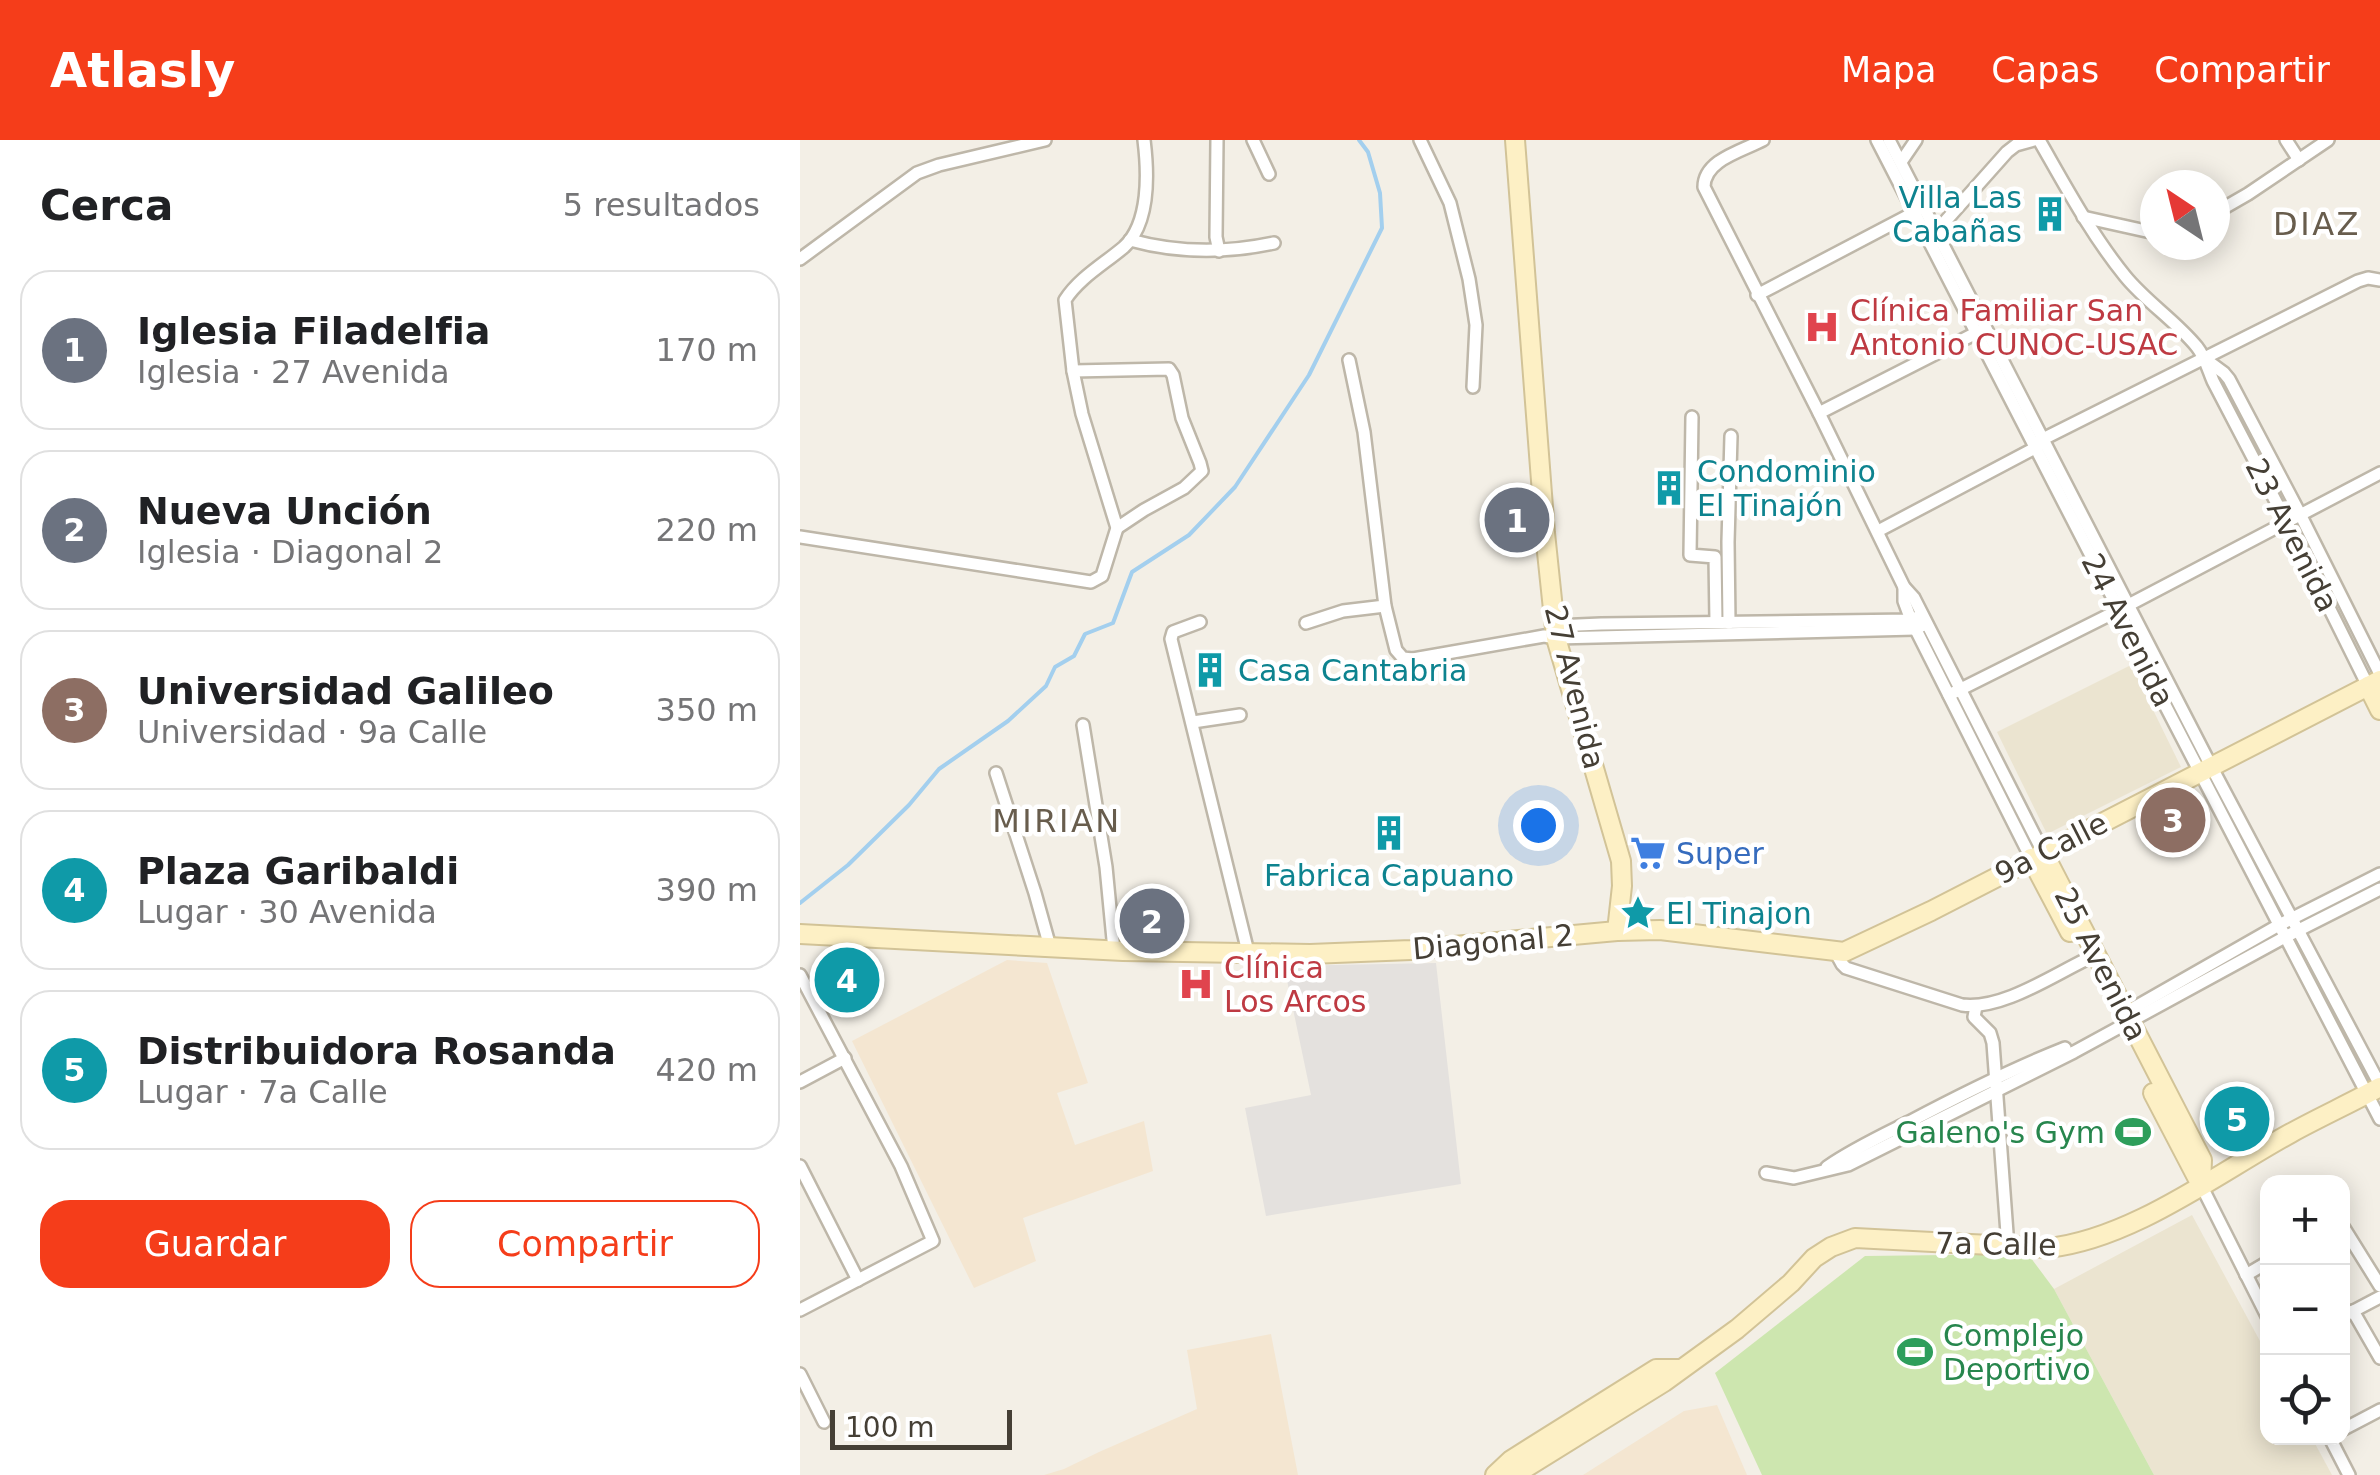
<!DOCTYPE html>
<html lang="es">
<meta charset="utf-8">
<style>
:root{--surface:#fff;--page:#f6f6f6;--text:#202124;--muted:#757577;--line:#e0e0e0;--accent:#f53d1a}
body{margin:0;font-family:"DejaVu Sans",sans-serif;background:var(--page);color:var(--text)}
.controls{position:absolute;right:30px;bottom:30px;display:grid;overflow:hidden;border-radius:20px;box-shadow:0 5px 25px #0003}
.controls button{width:90px;height:90px;display:grid;place-items:center;padding:0;border:0;border-bottom:2px solid var(--line);background:var(--surface);color:var(--text);font:50px sans-serif}
.compass{position:absolute;left:1340px;top:30px;width:90px;height:90px;border-radius:50%;background:var(--surface);box-shadow:0 5px 25px #0003;rotate:325deg}
.scale{position:absolute;left:30px;bottom:25px;width:182px;box-sizing:border-box;padding-left:10px;border:5px solid #453f35;border-top:0;font-size:28px;line-height:35px;white-space:nowrap;color:#453f35;-webkit-text-stroke:8px #fff;paint-order:stroke}
.you{position:absolute;left:738px;top:685px;width:35px;height:35px;margin:-25px;border:8px solid #fff;border-radius:50%;background:#1a73e8;box-shadow:0 0 0 15px #1a73e833}
.badge{display:grid;place-items:center;width:65px;height:65px;border-radius:50%;background:var(--accent);color:#fff;font-size:32px;font-weight:700}
.pin{position:absolute;translate:-50% -50%;border:5px solid #fff;box-shadow:0 2px 10px #0006}
.list{margin:0;padding:0;list-style:none}
h2{display:flex;justify-content:space-between;align-items:center;height:130px;margin:0;padding:0 40px;font-size:42px}
h2 small{font-size:32px;font-weight:400;color:var(--muted)}
.list li{display:grid;grid-template-columns:65px 1fr auto;gap:30px;align-items:center;box-sizing:border-box;height:160px;margin:0 20px 20px;padding:0 20px;border:2px solid var(--line);border-radius:30px}
.list b{display:block;font-size:38px;white-space:nowrap}
.list p{margin:0;font-size:32px;white-space:nowrap;color:var(--muted)}
.list em{font-size:32px;font-style:normal;color:var(--muted)}
.actions{display:flex;gap:20px;padding:30px 40px}
.actions a{flex:1;padding:22px 0;border:2px solid var(--accent);border-radius:30px;text-align:center;font-size:35px;color:var(--accent)}
.actions .main{background:var(--accent);color:#fff}
.icon{flex:none;width:55px;height:55px;fill:none;stroke:currentColor;stroke-width:2;stroke-linecap:round;stroke-linejoin:round}
.map{position:relative;flex:none;width:1580px;height:1335px;overflow:hidden}
header{display:flex;align-items:center;gap:60px;box-sizing:border-box;height:140px;padding:0 50px;background:var(--accent);color:#fff}
header strong{font-size:48px}
nav{display:flex;gap:55px;margin-inline-start:auto;font-size:35px}
main{display:flex}
aside{flex:1;background:var(--surface)}
.map>svg:first-child{display:block}
.commercial{fill:#f4e6d1}
.education{fill:#ebe4d0}
.green{fill:#cde6af}
.parking{fill:#e4e1de}
.lines{fill:none;stroke-linecap:round;stroke-linejoin:round}
.stream{stroke:#a3cfee;stroke-width:4}
.street-casing{stroke:#beb7a9;stroke-width:16}
.secondary-casing{stroke:#d2c397;stroke-width:22}
.street{stroke:#fff;stroke-width:11}
.secondary{stroke:#fdf0c5;stroke-width:18}
.labels{text-anchor:middle;dominant-baseline:central;stroke-width:9;stroke-linejoin:round;paint-order:stroke}
.culture-label{font-size:30px;fill:#0d838f;stroke:#fff;text-anchor:start}
.health-label{font-size:30px;fill:#be3a42;stroke:#fff;text-anchor:start}
.street-label{font-size:30px;fill:#453f35;stroke:#fff}
.shop-label{font-size:30px;fill:#366cbe;stroke:#fff;text-anchor:start}
.leisure-label{font-size:30px;fill:#27864d;stroke:#fff;text-anchor:end}
.neighbourhood-label{font-size:32px;letter-spacing:2.5px;fill:#685d4d;stroke:#fff}
</style>
<header>
<strong>Atlasly</strong>
<nav><a>Mapa</a><a>Capas</a><a>Compartir</a></nav>
</header>
<main>
<aside>
<h2>Cerca<small>5 resultados</small></h2>
<ul class="list">
<li><span class="badge" style="background:#6b7280">1</span><div><b>Iglesia Filadelfia</b><p>Iglesia · 27 Avenida</p></div><em>170 m</em></li>
<li><span class="badge" style="background:#6b7280">2</span><div><b>Nueva Unción</b><p>Iglesia · Diagonal 2</p></div><em>220 m</em></li>
<li><span class="badge" style="background:#8d6e63">3</span><div><b>Universidad Galileo</b><p>Universidad · 9a Calle</p></div><em>350 m</em></li>
<li><span class="badge" style="background:#0f9aa8">4</span><div><b>Plaza Garibaldi</b><p>Lugar · 30 Avenida</p></div><em>390 m</em></li>
<li><span class="badge" style="background:#0f9aa8">5</span><div><b>Distribuidora Rosanda</b><p>Lugar · 7a Calle</p></div><em>420 m</em></li>
</ul>
<div class="actions"><a class="main">Guardar</a><a>Compartir</a></div>
</aside>
<div class="map">
<svg width="1580" height="1335" viewBox="0 0 1580 1335">
<rect width="100%" height="100%" fill="#f3efe6"/>
<g class="commercial">
<path d="M 207,820 L 247,823 L 288,943 L 257,953 L 275,1005 L 344,981 L 353,1031 L 223,1078 L 236,1121 L 174,1148 L 52,901 Z"/>
<path d="M 471,1194 L 498,1335 L 244,1335 L 264,1329 L 299,1312 L 397,1269 L 387,1210 Z"/>
<path d="M 917,1265 L 947,1335 L 783,1335 L 884,1271 Z"/>
</g>
<g class="education">
<path d="M 1331,525 L 1381,627 L 1247,694 L 1197,592 Z"/>
<path d="M 1392,1075 L 1467,1214 L 1468,1298 L 1512,1298 L 1532,1335 L 1354,1335 L 1254,1149 Z"/>
</g>
<path class="green" d="M 1228,1114 L 1254,1149 L 1354,1335 L 962,1335 L 915,1233 L 1065,1116 Z"/>
<path class="parking" d="M 636,823 L 661,1044 L 466,1076 L 445,968 L 511,955 L 484,826 Z"/>
<g class="lines">
<path class="stream" d="M 0,763 L 48,725 L 109,665 L 139,629 L 208,581 L 246,546 L 255,527 L 274,516 L 285,494 L 313,483 L 332,432 L 389,395 L 435,347 L 509,235 L 582,88 L 580,53 L 568,12 L 559,0"/>
<defs>
<g id="street">
<path d="M 417,0 L 416,97 L 419,111"/>
<path d="M 453,0 L 469,34"/>
<path d="M 620,0 L 650,63 L 669,139 L 676,185 L 673,247"/>
<path d="M 963,0 C 942,11 904,20 904,47 L 1019,273 L 1104,447 L 1114,458 L 1243,712"/>
<path d="M 1077,0 L 1319,470 L 1323,484 L 1580,979"/>
<path d="M 1089,0 L 1411,626 L 1580,945"/>
<path d="M 1239,0 C 1266,47 1291,94 1325,136 C 1346,162 1376,181 1397,207 C 1405,217 1408,229 1413,241 L 1486,381 L 1568,546"/>
<path d="M 1486,0 L 1499,20"/>
<path d="M 1101,22 L 1116,0"/>
<path d="M 1415,73 L 1448,54 L 1528,0"/>
<path d="M 1283,77 L 1355,93"/>
<path d="M 1134,94 L 1207,12 L 1216,5 L 1234,0"/>
<path d="M 330,100 C 377,113 427,113 474,103"/>
<path d="M 0,119 L 117,33 L 139,25 L 245,0"/>
<path d="M 957,155 L 1117,71"/>
<path d="M 1405,219 L 1424,233 L 1429,239 L 1500,374 L 1580,534"/>
<path d="M 549,220 L 564,292 L 585,466 L 596,510 L 603,518 L 613,519 L 744,496 L 756,498 L 1115,489 L 1126,484"/>
<path d="M 273,231 L 369,229 L 373,235 L 382,278 L 400,323 L 402,331 L 384,348 L 344,370 L 317,388"/>
<path d="M 1019,273 L 1180,191"/>
<path d="M 892,277 L 890,415 L 915,417 L 916,482"/>
<path d="M 1078,391 L 1235,308 L 1243,299 L 1558,141 L 1568,138 L 1580,140"/>
<path d="M 0,397 L 291,442 L 302,436 L 317,388 L 282,274 L 273,231 L 265,160 C 279,138 304,124 324,107 C 350,83 348,32 344,0"/>
<path d="M 1104,447 L 1104,461 L 1111,480 L 1231,718"/>
<path d="M 400,482 L 373,492 L 371,499 L 448,812"/>
<path d="M 506,483 L 543,471 L 585,466"/>
<path d="M 929,483 L 928,402 L 931,296"/>
<path d="M 755,486 L 801,484 L 1111,480 L 1122,475"/>
<path d="M 1149,555 L 1319,470 L 1580,333"/>
<path d="M 393,582 L 440,575"/>
<path d="M 283,585 L 306,727 L 314,810"/>
<path d="M 196,633 L 235,753 L 250,807"/>
<path d="M 1036,813 L 1042,824 L 1046,828 L 1162,865 C 1201,870 1250,837 1285,820"/>
<path d="M 0,835 L 101,1026 L 133,1101 L 0,1170"/>
<path d="M 1176,866 L 1174,877 L 1190,893 L 1193,903 L 1208,1107"/>
<path d="M 1323,874 L 1479,785 L 1580,734"/>
<path d="M 0,942 L 45,918"/>
<path d="M 0,1026 L 58,1140"/>
<path d="M 1027,1027 C 1053,1009 1081,996 1109,982 C 1160,955 1212,929 1265,908"/>
<path d="M 966,1033 L 994,1038 L 1048,1025 L 1274,912 L 1485,797 L 1580,749"/>
<path d="M 1401,1045 L 1468,1178"/>
<path d="M 1542,1085 L 1580,1146"/>
<path d="M 1446,1135 L 1468,1122"/>
<path d="M 1553,1171 L 1580,1218"/>
<path d="M 1542,1177 L 1580,1157"/>
<path d="M 0,1234 L 24,1282"/>
<path d="M 1542,1290 L 1580,1270"/>
<path d="M 1530,1298 L 1549,1335"/>
</g>
<g id="secondary">
<path d="M 715,0 L 745,393 L 756,498 L 821,721 L 822,746 L 817,791"/>
<path d="M 1568,546 L 1580,570"/>
<path d="M 1243,712 L 1402,1020 L 1401,1045"/>
<path d="M 1231,718 L 1270,792"/>
<path d="M 0,794 L 323,811 L 510,814 L 611,810 L 817,791 L 860,790 L 1044,812 L 1131,771 L 1580,540"/>
<path d="M 1353,953 L 1401,1045"/>
<path d="M 695,1335 L 711,1320 L 856,1229 L 879,1229"/>
<path d="M 710,1335 L 719,1332 L 864,1242 L 937,1189 L 991,1143 L 1014,1118 L 1031,1107 L 1055,1098 L 1248,1108 C 1332,1099 1418,1033 1491,993 C 1520,977 1551,963 1580,947"/>
</g>
</defs>
<use href="#street" class="street-casing"/>
<use href="#secondary" class="secondary-casing"/>
<use href="#street" class="street"/>
<use href="#secondary" class="secondary"/>
</g>
<defs>
<symbol id="building-bare" viewBox="-9 -9 18 18"><path d="M-4-6H4V6H1V3H-1V6H-4ZM-2.5-4.3h1.7v1.8h-1.7ZM.8-4.3h1.7v1.8H.8ZM-2.5-1h1.7V.8h-1.7ZM.8-1h1.7V.8H.8Z" fill="#0f9aa8" stroke="#fff" stroke-width="2.5" paint-order="stroke"/></symbol>
<symbol id="hospital-bare" viewBox="-9 -9 18 18"><path d="M-5-5h3v3.5h4V-5h3V5h-3V1.5h-4V5h-3Z" fill="#e0444e" stroke="#fff" stroke-width="2.5" paint-order="stroke"/></symbol>
<symbol id="supermarket-bare" viewBox="-9 -9 18 18"><path d="M-6-5.5h2.5l.6 2H6L4.5 2H-2.5L-4.4-4H-6ZM-1.5 3.2a1.3 1.3 0 1 0 .1 0ZM3 3.2a1.3 1.3 0 1 0 .1 0Z" fill="#3f7fe0" stroke="#fff" stroke-width="2.5" paint-order="stroke"/></symbol>
<symbol id="sight-bare" viewBox="-9 -9 18 18"><path d="M0-6L1.8-2.2L6-1.7L2.9 1.2L3.7 5.4L0 3.3L-3.7 5.4L-2.9 1.2L-6-1.7L-1.8-2.2Z" fill="#0f9aa8" stroke="#fff" stroke-width="2.5" paint-order="stroke"/></symbol>
<symbol id="stadium-bare" viewBox="-9 -9 18 18"><path d="M0-5a6.5 5 0 1 0 0 10a6.5 5 0 1 0 0-10ZM-3.5-1.8h7v3.6h-7Z" fill="#2e9e5b" stroke="#fff" stroke-width="2.5" paint-order="stroke"/></symbol>
</defs>
<g fill-rule="evenodd">
<use href="#building-bare" x="1225" y="49" width="50" height="50"/>
<use href="#hospital-bare" x="997" y="162" width="50" height="50"/>
<use href="#building-bare" x="844" y="323" width="50" height="50"/>
<use href="#building-bare" x="385" y="505" width="50" height="50"/>
<use href="#building-bare" x="564" y="668" width="50" height="50"/>
<use href="#supermarket-bare" x="823" y="688" width="50" height="50"/>
<use href="#sight-bare" x="813" y="748" width="50" height="50"/>
<use href="#hospital-bare" x="371" y="819" width="50" height="50"/>
<use href="#stadium-bare" x="1308" y="967" width="50" height="50"/>
<use href="#stadium-bare" x="1090" y="1187" width="50" height="50"/>
</g>
<g class="labels">
<g class="culture-label">
<text x="1222" y="57" text-anchor="end">Villa Las<tspan x="1222" dy="34">Cabañas</tspan></text>
<text x="897" y="331">Condominio<tspan x="897" dy="34">El Tinajón</tspan></text>
<text x="438" y="530">Casa Cantabria</text>
<text x="589" y="735" text-anchor="middle">Fabrica Capuano</text>
<text x="866" y="773">El Tinajon</text>
</g>
<g class="health-label">
<text x="1050" y="170">Clínica Familiar San<tspan x="1050" dy="34">Antonio CUNOC-USAC</tspan></text>
<text x="424" y="827">Clínica<tspan x="424" dy="34">Los Arcos</tspan></text>
</g>
<g class="street-label">
<text transform="translate(1492 395) rotate(63)">23 Avenida</text>
<text transform="translate(1328 490) rotate(63)">24 Avenida</text>
<text transform="translate(775 547) rotate(76)">27 Avenida</text>
<text transform="translate(1251 708) rotate(-27)">9a Calle</text>
<text transform="translate(693 802) rotate(-5)">Diagonal 2</text>
<text transform="translate(1301 824) rotate(63)">25 Avenida</text>
<text transform="translate(1196 1104) rotate(1)">7a Calle</text>
</g>
<g class="shop-label">
<text x="876" y="713">Super</text>
</g>
<g class="leisure-label">
<text x="1305" y="992">Galeno's Gym</text>
<text x="1143" y="1195" text-anchor="start">Complejo<tspan x="1143" dy="34">Deportivo</tspan></text>
</g>
<g class="neighbourhood-label">
<text x="1517" y="84">DIAZ</text>
<text x="257" y="681">MIRIAN</text>
</g>
</g>
</svg>
<div class="controls">
<button>+</button>
<button>−</button>
<button><svg class="icon" aria-label="locate" viewBox="0 0 24 24"><circle cx="12" cy="12" r="6"/><path d="M12 2v4M12 18v4M2 12h4M18 12h4"/></svg></button>
</div>
<svg class="compass" viewBox="-18 -18 36 36"><path d="M0-13l5 13h-10z" fill="#e53935"/><path d="M0 13l5-13h-10z" fill="#757577"/></svg>
<div class="scale">100 m</div>
<div class="you"></div>
<div class="pin badge" style="left:717px;top:380px;background:#6b7280">1</div>
<div class="pin badge" style="left:352px;top:781px;background:#6b7280">2</div>
<div class="pin badge" style="left:1373px;top:680px;background:#8d6e63">3</div>
<div class="pin badge" style="left:47px;top:840px;background:#0f9aa8">4</div>
<div class="pin badge" style="left:1437px;top:979px;background:#0f9aa8">5</div>
</div>
</main>
